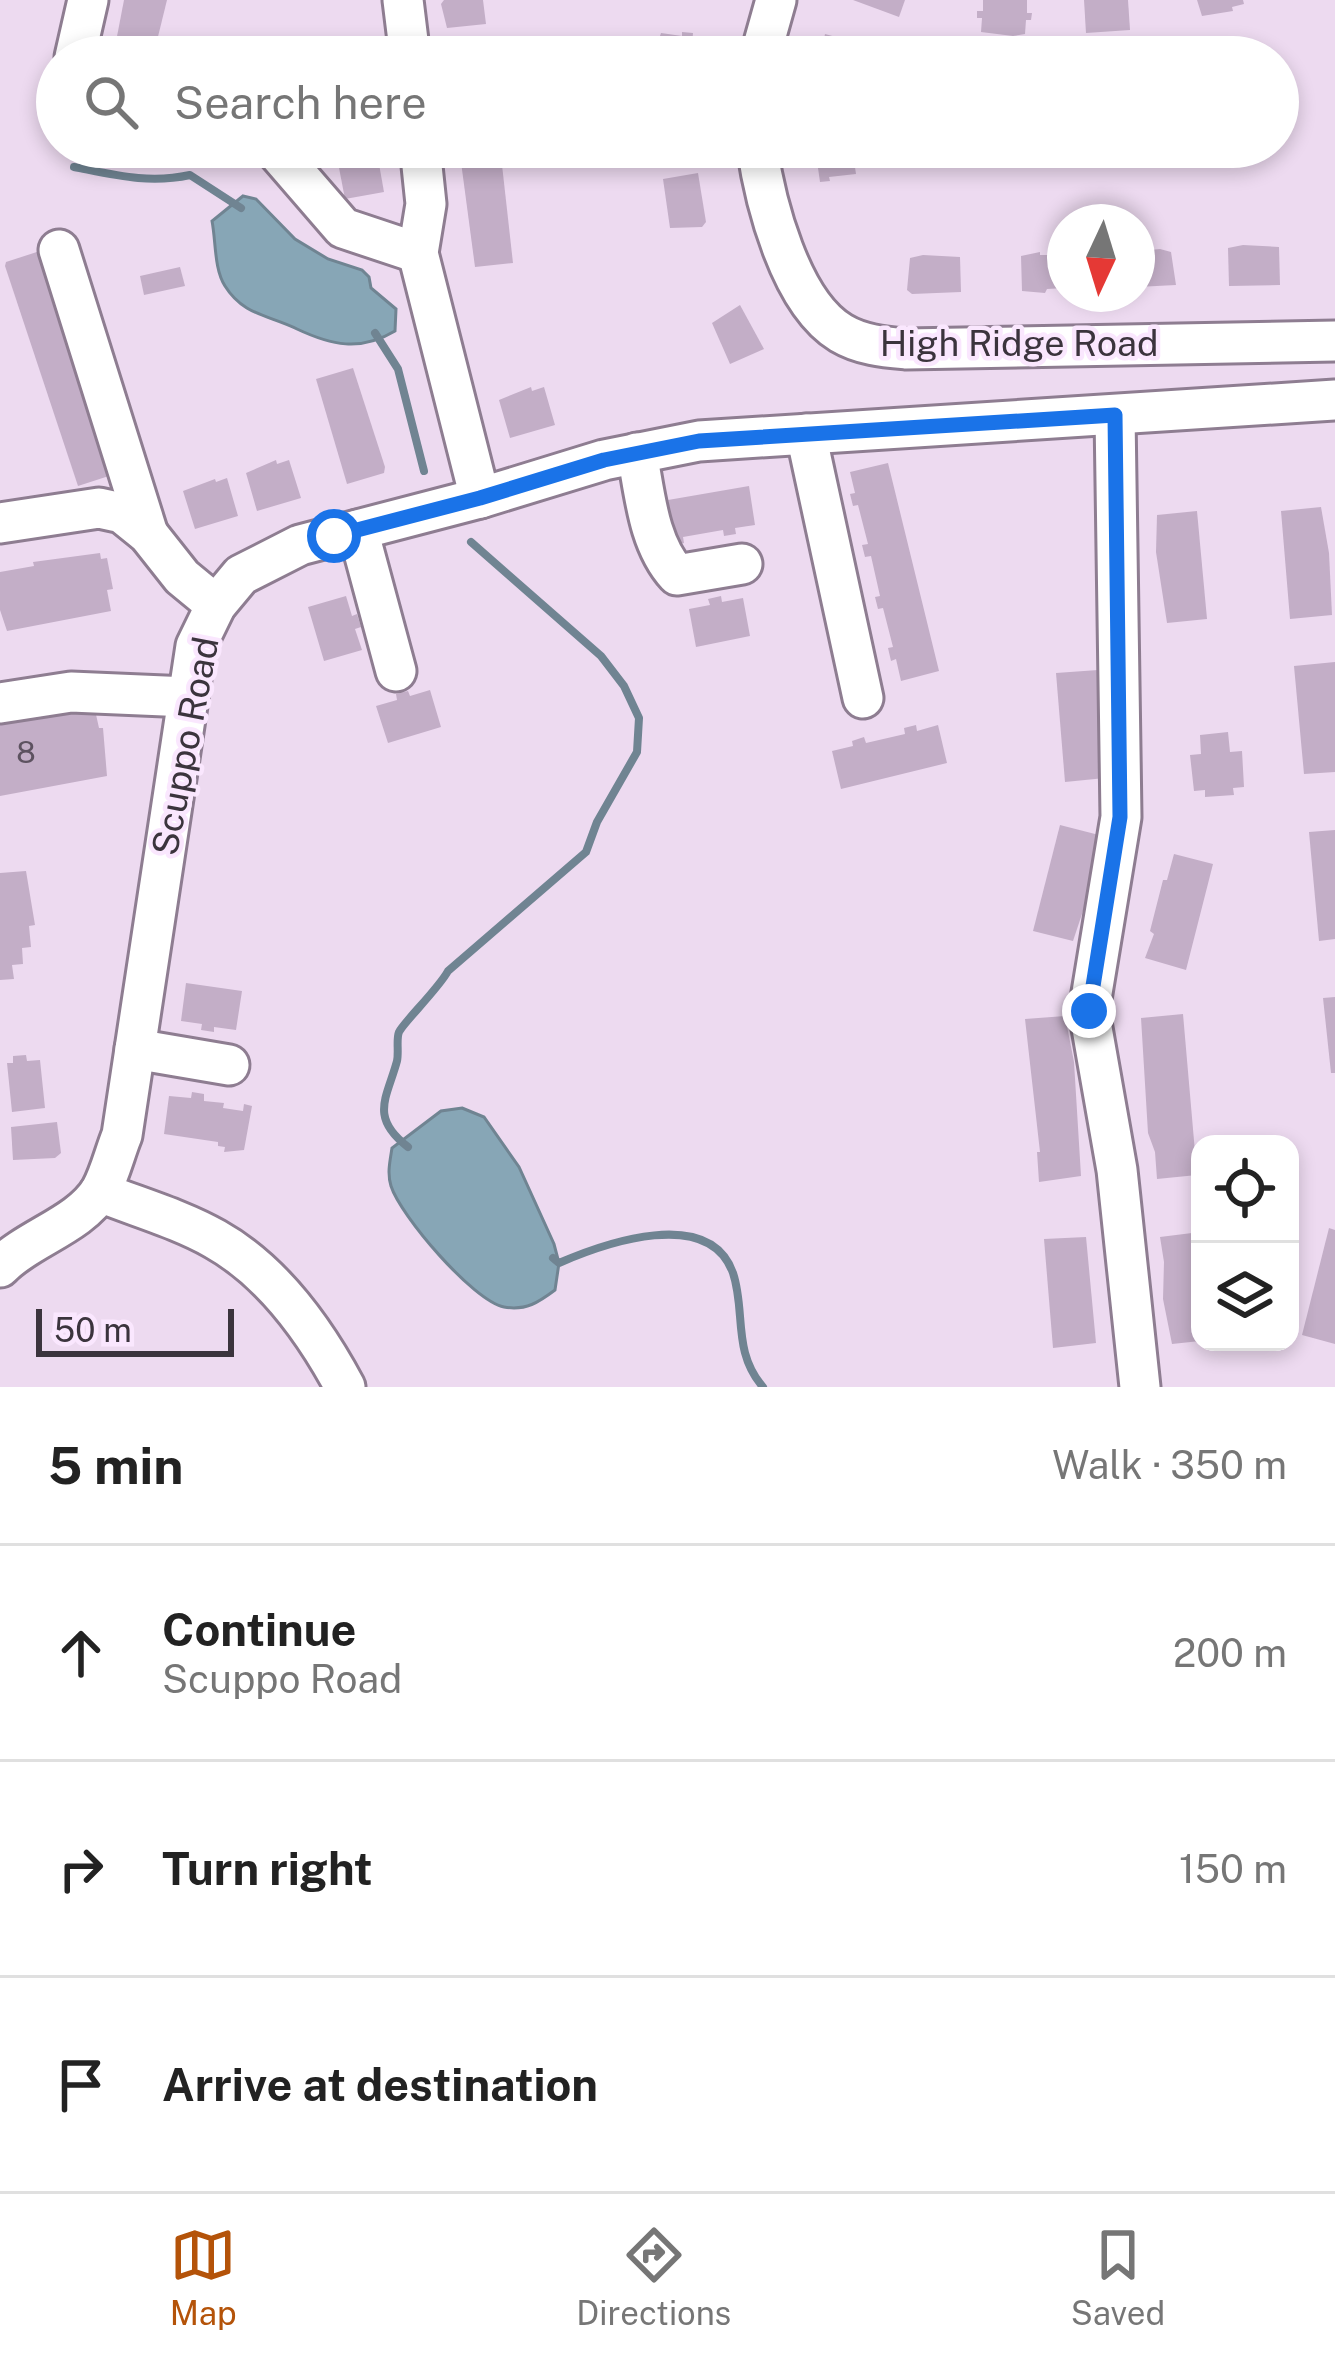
<!DOCTYPE html>
<meta charset="utf-8">
<style>
:root{--surface:#fff;--page:#f6f6f6;--text:#222;--muted:#767676;--line:#e0e0e0;--accent:#b45309}
body{margin:0;font-family:"Public Sans",sans-serif;background:var(--page);color:var(--text)}
.controls{position:absolute;right:36px;bottom:36px;display:grid;overflow:hidden;border-radius:24px;box-shadow:0 6px 18px #0003}
.controls button{width:108px;height:108px;display:grid;place-items:center;padding:0;border:0;border-bottom:3px solid var(--line);background:var(--surface);color:var(--text);font:60px sans-serif}
.compass{position:absolute;left:1047px;top:204px;width:108px;height:108px;border-radius:50%;background:var(--surface);box-shadow:0 6px 18px #0003;rotate:184deg}
.scale{position:absolute;left:36px;bottom:30px;width:198px;box-sizing:border-box;padding-left:12px;border:6px solid #3b343d;border-top:0;font-size:33px;line-height:42px;white-space:nowrap;color:#3b343d;-webkit-text-stroke:9px #fae7fe;paint-order:stroke}
.stop{position:absolute;width:36px;height:36px;margin:-27px;border:9px solid #1a73e8;border-radius:50%;background:#fff}
.stop.end{background:#1a73e8;border-color:#fff;box-shadow:0 3px 12px #0008}
.list{margin:0;padding:0;list-style:none}
h2{display:flex;justify-content:space-between;align-items:center;height:156px;margin:0;padding:0 48px;font-size:51px}
h2 small{font-size:39px;font-weight:400;color:var(--muted)}
.list li{display:grid;grid-template-columns:78px 1fr auto;gap:36px;align-items:center;box-sizing:border-box;height:216px;padding:0 48px;border-top:3px solid var(--line)}
.list b{display:block;font-size:45px;white-space:nowrap}
.list p{margin:0;font-size:39px;white-space:nowrap;color:var(--muted)}
.list em{font-size:39px;font-style:normal;color:var(--muted)}
.icon{flex:none;width:66px;height:66px;fill:none;stroke:currentColor;stroke-width:2;stroke-linecap:round;stroke-linejoin:round}
.map{position:relative;flex:none;width:1335px;height:1387px;overflow:hidden}
.search{position:absolute;background:var(--surface);box-shadow:0 6px 18px #0003;left:36px;right:36px;top:36px;height:132px;display:flex;align-items:center;gap:30px;box-sizing:border-box;padding:0 42px;border-radius:66px;color:var(--muted);font-size:45px}
.sheet{height:804px;background:var(--surface)}
nav{display:flex;justify-content:space-around;align-items:center;box-sizing:border-box;height:168px;border-top:3px solid var(--line);background:var(--surface);font-size:33px;color:var(--muted)}
nav a{display:grid;justify-items:center;gap:6px}
nav .on{color:var(--accent)}
.map>svg:first-child{display:block}
.water{fill:#87a6b6;stroke:#708492;stroke-width:3}
.lines{fill:none;stroke-linecap:round;stroke-linejoin:round}
.stream{stroke:#708492;stroke-width:8}
.building{fill:#c3aec7}
.minor-casing{stroke:#8e7d91;stroke-width:45}
.minor{stroke:#fff;stroke-width:39}
.route{stroke:#1a73e8;stroke-width:15}
.labels{text-anchor:middle;dominant-baseline:central;stroke-width:9;stroke-linejoin:round;paint-order:stroke}
.number-label{font-size:30px;fill:#5d5260}
.street-label{font-size:36px;fill:#3b343d;stroke:#fae7fe}
</style>
<div class="map">
<svg width="1335" height="1387" viewBox="0 0 1335 1387">
<rect width="100%" height="100%" fill="#eddaf0"/>
<g class="water">
<path d="M 243,196 L 256,199 L 295,239 L 328,259 L 362,270 L 369,277 L 371,288 L 396,309 L 395,331 C 360,352 331,345 297,329 C 268,315 243,315 225,286 C 214,269 216,241 212,221 Z"/>
<path d="M 462,1108 L 484,1117 L 519,1167 L 554,1244 L 559,1263 L 555,1290 C 539,1302 526,1311 504,1307 C 473,1301 400,1215 391,1186 C 387,1173 390,1161 392,1148 L 441,1111 Z"/>
</g>
<g class="lines">
<g class="stream">
<path d="M 74,167 C 115,175 149,184 190,175 L 241,208"/>
<path d="M 375,333 L 398,369 L 424,471"/>
<path d="M 408,1147 C 369,1117 387,1098 397,1061 C 399,1052 396,1039 399,1032 C 403,1023 439,988 448,971 L 586,852 L 597,822 L 637,752 L 639,718 L 624,686 L 601,656 L 471,542"/>
<path d="M 553,1258 L 559,1263 C 605,1243 709,1206 733,1273 C 746,1312 732,1351 763,1387"/>
</g>
</g>
<g class="building">
<path d="M 124,0 L 167,0 L 153,57 L 114,52 Z"/>
<path d="M 444,0 L 483,0 L 486,24 L 447,28 L 441,4 Z"/>
<path d="M 853,0 L 905,0 L 899,17 Z"/>
<path d="M 983,0 L 1027,0 L 1027,13 L 1032,13 L 1031,20 L 1026,20 L 1025,34 L 1013,36 L 981,32 L 982,18 L 977,18 L 977,11 L 983,11 Z"/>
<path d="M 1084,0 L 1128,0 L 1130,30 L 1086,33 Z"/>
<path d="M 1197,0 L 1243,0 L 1244,4 L 1232,7 L 1233,11 L 1202,16 Z"/>
<path d="M 682,32 L 693,33 L 691,57 L 658,57 L 655,51 L 661,33 L 682,36 Z"/>
<path d="M 825,34 L 862,44 L 859,57 L 820,57 Z"/>
<path d="M 335,147 L 376,147 L 384,192 L 345,199 Z"/>
<path d="M 459,147 L 500,147 L 513,263 L 475,267 Z"/>
<path d="M 815,147 L 852,147 L 856,174 L 829,177 L 830,181 L 820,182 Z"/>
<path d="M 698,173 L 706,222 L 702,227 L 670,228 L 663,179 Z"/>
<path d="M 1243,245 L 1279,247 L 1280,285 L 1229,286 L 1228,248 Z"/>
<path d="M 1160,249 L 1171,252 L 1176,285 L 1137,287 L 1137,250 L 1150,254 L 1150,250 Z"/>
<path d="M 43,250 L 115,474 L 78,486 L 5,266 L 6,262 Z"/>
<path d="M 1040,252 L 1040,255 L 1065,255 L 1065,288 L 1047,289 L 1045,293 L 1022,291 L 1021,256 Z"/>
<path d="M 923,255 L 960,257 L 961,292 L 912,294 L 907,290 L 910,258 Z"/>
<path d="M 180,267 L 185,286 L 144,295 L 140,276 Z"/>
<path d="M 740,305 L 764,349 L 730,364 L 712,323 Z"/>
<path d="M 353,368 L 385,467 L 384,473 L 347,484 L 316,379 Z"/>
<path d="M 531,387 L 532,391 L 544,387 L 555,425 L 510,438 L 499,400 Z"/>
<path d="M 276,460 L 277,464 L 289,460 L 301,498 L 257,511 L 246,473 Z"/>
<path d="M 888,463 L 939,671 L 901,681 L 896,659 L 891,661 L 888,648 L 893,647 L 883,608 L 878,609 L 875,597 L 880,596 L 871,556 L 865,557 L 862,545 L 868,544 L 858,505 L 853,506 L 850,494 L 855,493 L 850,472 Z"/>
<path d="M 227,478 L 238,516 L 195,529 L 183,491 L 215,479 L 216,482 Z"/>
<path d="M 749,486 L 755,525 L 735,528 L 736,534 L 724,536 L 723,530 L 683,537 L 684,543 L 676,545 L 668,500 Z"/>
<path d="M 1321,507 L 1329,553 L 1332,615 L 1290,619 L 1281,511 Z"/>
<path d="M 1197,511 L 1207,619 L 1167,623 L 1156,552 L 1157,515 Z"/>
<path d="M 100,553 L 101,559 L 107,558 L 113,589 L 107,590 L 111,611 L 7,631 L 0,610 L 0,572 L 34,566 L 33,562 Z"/>
<path d="M 346,596 L 352,616 L 357,614 L 361,627 L 355,629 L 362,650 L 324,661 L 308,607 Z"/>
<path d="M 721,596 L 722,602 L 743,598 L 750,636 L 696,647 L 689,609 L 710,605 L 708,599 Z"/>
<path d="M 1335,662 L 1335,772 L 1304,774 L 1294,666 Z"/>
<path d="M 1098,670 L 1105,778 L 1065,782 L 1056,673 Z"/>
<path d="M 430,690 L 441,727 L 388,743 L 376,706 L 397,700 L 396,694 L 408,691 L 410,696 Z"/>
<path d="M 93,701 L 99,728 L 103,728 L 107,776 L 0,796 L 0,718 Z"/>
<path d="M 916,725 L 917,731 L 938,725 L 947,763 L 841,789 L 832,751 L 853,746 L 852,741 L 864,737 L 866,743 L 905,734 L 904,728 Z"/>
<path d="M 1228,732 L 1230,752 L 1242,751 L 1244,787 L 1233,788 L 1234,795 L 1205,797 L 1205,790 L 1194,791 L 1190,755 L 1201,754 L 1200,735 Z"/>
<path d="M 1060,825 L 1099,835 L 1093,881 L 1073,941 L 1033,931 Z"/>
<path d="M 1335,830 L 1335,939 L 1319,941 L 1309,832 Z"/>
<path d="M 1174,854 L 1213,864 L 1186,970 L 1145,958 L 1154,934 L 1150,931 L 1163,880 L 1167,880 Z"/>
<path d="M 26,871 L 35,925 L 29,926 L 31,947 L 22,948 L 23,964 L 12,965 L 14,979 L 0,980 L 0,873 Z"/>
<path d="M 186,983 L 242,991 L 236,1030 L 214,1027 L 214,1032 L 201,1030 L 202,1024 L 181,1021 Z"/>
<path d="M 1335,997 L 1335,1073 L 1331,1073 L 1323,998 Z"/>
<path d="M 1183,1014 L 1197,1175 L 1157,1179 L 1155,1152 L 1148,1133 L 1141,1018 Z"/>
<path d="M 1065,1016 L 1074,1062 L 1081,1176 L 1039,1182 L 1037,1152 L 1040,1152 L 1025,1019 Z"/>
<path d="M 26,1055 L 27,1061 L 40,1060 L 45,1108 L 12,1112 L 7,1063 L 13,1063 L 13,1056 Z"/>
<path d="M 192,1092 L 204,1094 L 204,1101 L 224,1103 L 223,1108 L 243,1111 L 244,1104 L 252,1106 L 244,1150 L 224,1152 L 225,1147 L 218,1146 L 218,1142 L 164,1134 L 169,1096 L 191,1098 Z"/>
<path d="M 57,1122 L 61,1153 L 55,1158 L 13,1160 L 11,1127 Z"/>
<path d="M 1329,1228 L 1335,1230 L 1335,1344 L 1302,1335 Z"/>
<path d="M 1200,1232 L 1200,1341 L 1172,1344 L 1163,1299 L 1164,1262 L 1160,1237 Z"/>
<path d="M 1086,1237 L 1096,1343 L 1053,1348 L 1044,1239 Z"/>
</g>
<g class="lines">
<defs>
<g id="minor">
<path d="M 403,0 L 410,57"/>
<path d="M 75,57 L 88,0"/>
<path d="M 760,57 L 776,0"/>
<path d="M 273,147 L 343,228 L 418,253"/>
<path d="M 420,147 L 426,204 L 418,253 L 480,498"/>
<path d="M 757,147 C 765,202 790,302 841,333 C 861,345 884,347 906,349 L 1335,341"/>
<path d="M 59,250 L 148,534"/>
<path d="M 1115,415 L 1121,817 L 1089,1011 L 1117,1170 L 1140,1387"/>
<path d="M 806,434 L 863,698"/>
<path d="M 637,453 C 645,494 648,543 677,575 L 742,564"/>
<path d="M 0,523 L 99,508 L 122,513 L 148,534 L 182,577 L 216,605"/>
<path d="M 358,530 L 396,671"/>
<path d="M 0,703 L 71,692 L 188,697"/>
<path d="M 135,1049 L 229,1065"/>
<path d="M 100,1192 C 137,1207 180,1219 215,1239 C 272,1271 315,1331 345,1387"/>
<path d="M 0,1267 C 28,1238 80,1225 101,1190 C 110,1174 115,1152 122,1135 L 196,646 L 216,605 L 241,575 L 300,545 L 480,498 L 604,460 L 699,441 L 1335,400"/>
</g>
</defs>
<use href="#minor" class="minor-casing"/>
<use href="#minor" class="minor"/>
</g>
<g class="lines">
<path class="route" d="M 334,536 L 480,498 L 604,460 L 699,441 L 1115,415 L 1120,817 L 1089,1011"/>
</g>
<g class="labels">
<g class="number-label">
<text x="26" y="752">8</text>
</g>
<g class="street-label">
<text x="1019" y="343">High Ridge Road</text>
<text transform="translate(185 746) rotate(-79)">Scuppo Road</text>
</g>
</g>
</svg>
<div class="controls">
<button><svg class="icon" aria-label="locate" viewBox="0 0 24 24"><circle cx="12" cy="12" r="6"/><path d="M12 2v4M12 18v4M2 12h4M18 12h4"/></svg></button>
<button><svg class="icon" aria-label="layers" viewBox="0 0 24 24"><path d="M12 4l9 5-9 5-9-5zM3 14l9 5 9-5"/></svg></button>
</div>
<svg class="compass" viewBox="-18 -18 36 36"><path d="M0-13l5 13h-10z" fill="#e53935"/><path d="M0 13l5-13h-10z" fill="#767676"/></svg>
<div class="scale">50 m</div>
<div class="stop" style="left:334px;top:536px"></div>
<div class="stop end" style="left:1089px;top:1011px"></div>
<div class="search"><svg class="icon" aria-label="search" viewBox="0 0 24 24"><circle cx="10" cy="10" r="6"/><path d="M15 15l6 6"/></svg>Search here</div>
</div>
<section class="sheet">
<h2>5 min<small>Walk · 350 m</small></h2>
<ul class="list">
<li><svg class="icon" aria-label="ahead" viewBox="0 0 24 24"><path d="M12 20V5M6 11l6-6 6 6"/></svg><div><b>Continue</b><p>Scuppo Road</p></div><em>200 m</em></li>
<li><svg class="icon" aria-label="right" viewBox="0 0 24 24"><path d="M7 20v-9h11M14 6l5 5-5 5"/></svg><div><b>Turn right</b></div><em>150 m</em></li>
<li><svg class="icon" aria-label="arrive" viewBox="0 0 24 24"><path d="M6 21V4h12l-3 4 3 4H6"/></svg><div><b>Arrive at destination</b></div></li>
</ul>
</section>
<nav>
<a class="on"><svg class="icon" aria-label="map" viewBox="0 0 24 24"><path d="M3 6l6-2 6 2 6-2v14l-6 2-6-2-6 2zM9 4v14M15 6v14"/></svg>Map</a>
<a><svg class="icon" aria-label="directions" viewBox="0 0 24 24"><path d="M12 3l9 9-9 9-9-9zM9 14v-3h6M13 9l2 2-2 2"/></svg>Directions</a>
<a><svg class="icon" aria-label="saved" viewBox="0 0 24 24"><path d="M7 4h10v16l-5-4-5 4z"/></svg>Saved</a>
</nav>
